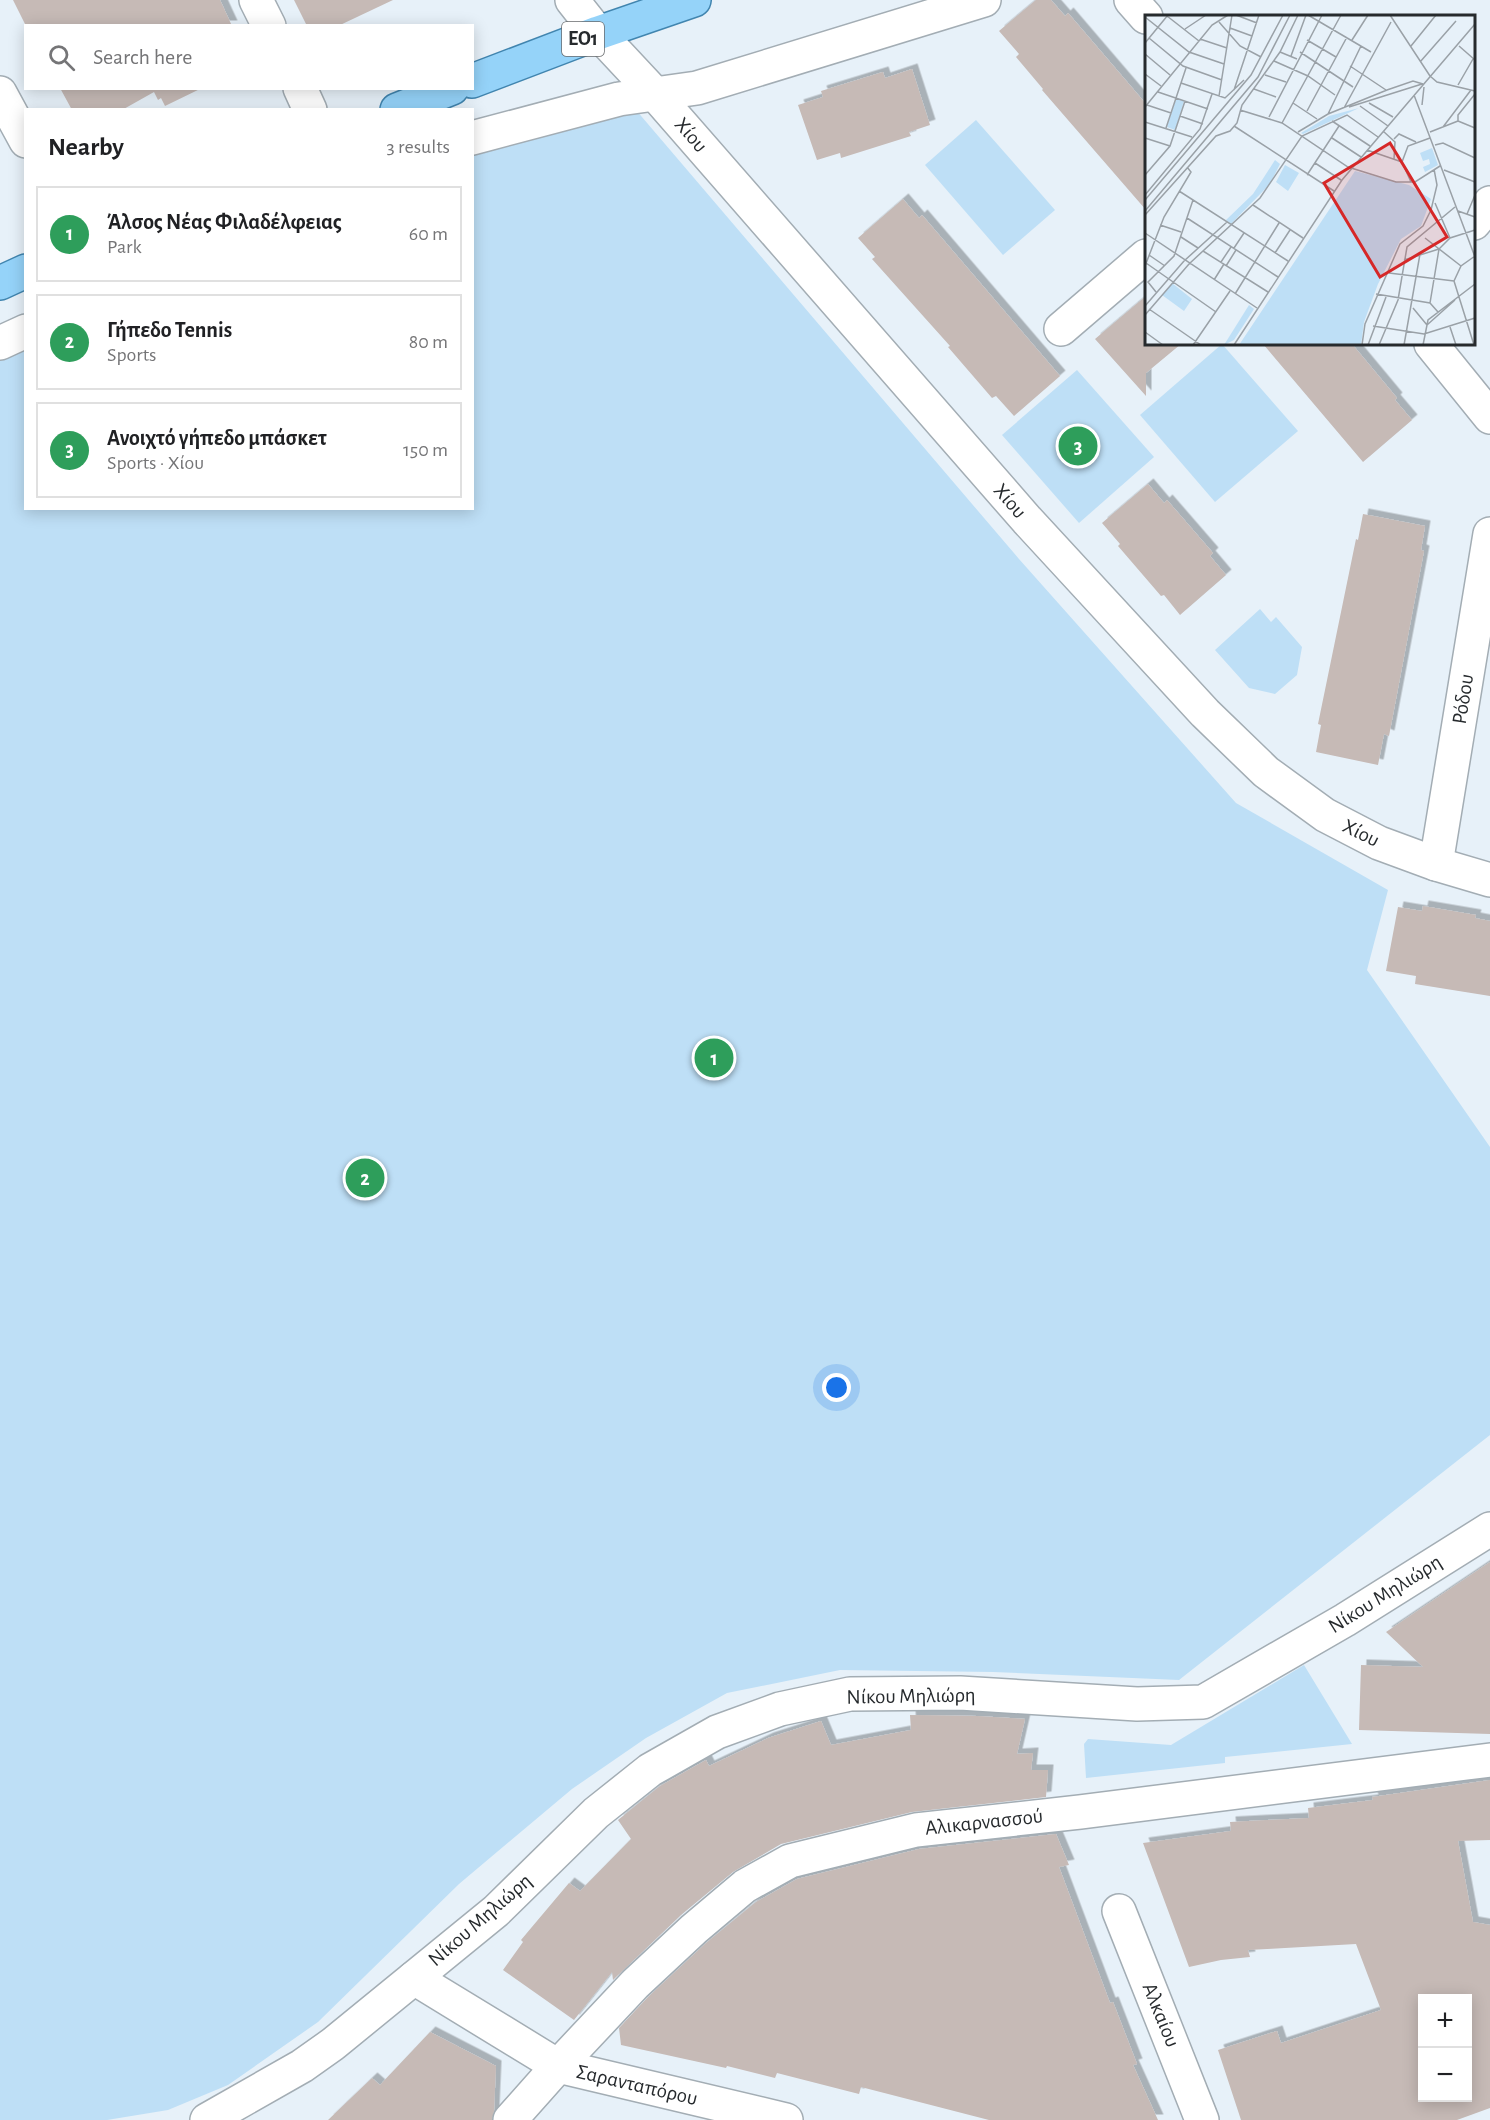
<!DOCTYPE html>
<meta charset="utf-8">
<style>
:root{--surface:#fff;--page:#f2f2f2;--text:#202124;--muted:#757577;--line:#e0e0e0;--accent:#cf461e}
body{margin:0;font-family:"Alegreya Sans",sans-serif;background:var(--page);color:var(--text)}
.controls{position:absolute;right:18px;bottom:18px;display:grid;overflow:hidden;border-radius:0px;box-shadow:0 3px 15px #0003}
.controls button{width:54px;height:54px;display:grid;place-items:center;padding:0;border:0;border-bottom:2px solid var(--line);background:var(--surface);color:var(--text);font:30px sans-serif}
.you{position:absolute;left:837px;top:1388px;width:21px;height:21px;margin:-15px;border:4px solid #fff;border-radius:50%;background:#1a73e8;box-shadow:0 0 0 9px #1a73e833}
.badge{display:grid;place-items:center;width:39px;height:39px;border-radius:50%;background:var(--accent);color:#fff;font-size:20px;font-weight:700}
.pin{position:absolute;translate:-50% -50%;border:3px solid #fff;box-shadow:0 2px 6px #0006}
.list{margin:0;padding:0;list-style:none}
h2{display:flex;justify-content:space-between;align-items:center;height:78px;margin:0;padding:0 24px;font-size:26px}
h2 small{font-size:20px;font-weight:400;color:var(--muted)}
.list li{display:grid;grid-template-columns:39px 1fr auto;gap:18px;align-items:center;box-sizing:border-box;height:96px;margin:0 12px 12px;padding:0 12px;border:2px solid var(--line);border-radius:0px}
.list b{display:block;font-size:22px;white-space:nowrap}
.list p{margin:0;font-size:20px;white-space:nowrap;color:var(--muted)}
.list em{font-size:20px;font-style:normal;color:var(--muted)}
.icon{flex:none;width:33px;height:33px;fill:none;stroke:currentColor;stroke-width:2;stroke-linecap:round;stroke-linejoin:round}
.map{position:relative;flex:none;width:1490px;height:2120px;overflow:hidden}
.search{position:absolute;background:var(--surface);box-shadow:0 3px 15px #0003;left:24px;top:24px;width:450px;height:66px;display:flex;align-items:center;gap:15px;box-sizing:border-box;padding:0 21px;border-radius:0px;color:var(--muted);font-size:22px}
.panel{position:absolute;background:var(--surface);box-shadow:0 3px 15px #0003;left:24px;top:108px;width:450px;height:402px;border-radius:0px}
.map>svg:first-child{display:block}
.green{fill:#bedff6}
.building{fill:#c6bab6;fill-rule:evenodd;filter:url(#shadow)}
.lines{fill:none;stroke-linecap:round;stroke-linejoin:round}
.minor-casing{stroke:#a3adb4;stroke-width:36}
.major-casing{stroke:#4185af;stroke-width:36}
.minor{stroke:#fff;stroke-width:33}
.major{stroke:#95d3f9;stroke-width:33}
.labels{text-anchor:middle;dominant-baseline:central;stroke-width:4.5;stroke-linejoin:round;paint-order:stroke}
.shield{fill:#fff;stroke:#676a6c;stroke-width:1.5}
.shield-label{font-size:20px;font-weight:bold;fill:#262a2d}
.street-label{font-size:21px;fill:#262a2d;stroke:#fff}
.inset-road{fill:none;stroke:#9aa1a7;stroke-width:1.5}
.view{fill:#d62828;fill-opacity:0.15;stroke:#d62828;stroke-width:3}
.inset-edge{fill:none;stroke:#262a2d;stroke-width:3}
</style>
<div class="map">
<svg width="1490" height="2120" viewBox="0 0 1490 2120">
<defs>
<filter id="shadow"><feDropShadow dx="5.5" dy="-5.5" stdDeviation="0" flood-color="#0004"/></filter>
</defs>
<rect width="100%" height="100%" fill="#e7f1f9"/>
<g class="green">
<path d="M 636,110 L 1019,559 L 1236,803 L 1388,890 L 1367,970 L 1490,1147 L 1490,1435 L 1179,1680 L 993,1672 L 840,1670 L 727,1693 L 646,1738 L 572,1789 L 459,1884 L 318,2022 L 228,2085 L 168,2110 L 107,2120 L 0,2120 L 0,356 L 25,344 L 26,508 L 472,508 L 473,149 Z"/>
<path d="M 976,120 L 1055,210 L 1003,255 L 925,165 Z"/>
<path d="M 1222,344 L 1298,431 L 1215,502 L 1140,415 Z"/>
<path d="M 1077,370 L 1154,457 L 1079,523 L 1002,435 Z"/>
<path d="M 1260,609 L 1271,622 L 1276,617 L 1302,647 L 1297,675 L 1275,694 L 1249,688 L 1215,650 Z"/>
<path d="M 1304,1665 L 1352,1744 L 1225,1757 L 1225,1763 L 1086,1778 L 1084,1744 L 1088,1739 L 1171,1745 Z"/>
</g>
<g class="building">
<path d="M 13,0 L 220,0 L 232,26 L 26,26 Z"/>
<path d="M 294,0 L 393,0 L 338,26 L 307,26 Z"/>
<path d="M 1036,0 L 1051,0 L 1065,16 L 1068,13 L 1146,104 L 1146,210 L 1042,90 L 1043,89 L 1016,57 L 1019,54 L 999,31 Z"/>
<path d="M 912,69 L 930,125 L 909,132 L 911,136 L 841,158 L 840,153 L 817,160 L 798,105 L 823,97 L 821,91 L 883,72 L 885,78 Z"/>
<path d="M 60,88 L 202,88 L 165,106 L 161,98 L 158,100 L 154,92 L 122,110 L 72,110 Z"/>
<path d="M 903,199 L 919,218 L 922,215 L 1060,376 L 1014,416 L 996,396 L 992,398 L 948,347 L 950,346 L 872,259 L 875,257 L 858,238 Z"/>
<path d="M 1146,296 L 1146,344 L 1181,344 L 1146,373 L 1146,396 L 1095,339 Z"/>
<path d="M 1263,344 L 1352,344 L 1397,398 L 1395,400 L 1412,420 L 1363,462 Z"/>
<path d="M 1148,484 L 1164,503 L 1167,500 L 1213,553 L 1210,556 L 1226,575 L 1180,615 L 1164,595 L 1161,596 L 1118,546 L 1120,544 L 1102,523 Z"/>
<path d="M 1363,514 L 1425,526 L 1421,550 L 1424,551 L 1389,736 L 1384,734 L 1378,765 L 1316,752 L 1321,725 L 1318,724 L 1356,539 L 1358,540 Z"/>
<path d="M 1423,906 L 1476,915 L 1475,918 L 1490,921 L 1490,996 L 1415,984 L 1416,976 L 1386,971 L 1398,907 L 1422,911 Z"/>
<path d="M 1490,1562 L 1490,1734 L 1359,1730 L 1361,1665 L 1423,1667 L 1386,1632 Z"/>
<path d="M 910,1715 L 977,1716 L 1025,1719 L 1017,1754 L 1033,1753 L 1031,1770 L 1048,1770 L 1046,1797 L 912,1812 L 781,1844 L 733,1872 L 681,1915 L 613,1980 L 612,1972 L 574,2020 L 503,1970 L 523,1942 L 521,1940 L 569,1883 L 580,1891 L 631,1839 L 618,1820 L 660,1786 L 706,1760 L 709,1766 L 768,1738 L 821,1721 L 831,1745 L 911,1730 Z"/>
<path d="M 1490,1780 L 1490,1840 L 1458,1841 L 1473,1922 L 1490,1925 L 1490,2108 L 1457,2120 L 1241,2120 L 1218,2050 L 1277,2031 L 1281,2043 L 1381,2010 L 1356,1944 L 1248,1950 L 1250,1957 L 1221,1960 L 1189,1967 L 1143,1843 L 1231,1831 L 1230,1822 L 1309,1818 L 1308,1808 L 1373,1800 L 1372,1797 ZM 1422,1998 L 1467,1998 L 1467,2097 L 1422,2097 Z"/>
<path d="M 1056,1834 L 1069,1865 L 1059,1867 L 1110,2003 L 1113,2002 L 1137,2064 L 1133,2065 L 1158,2120 L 989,2120 L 861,2087 L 859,2094 L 777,2073 L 775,2078 L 727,2066 L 726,2068 L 621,2045 L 619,2028 L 648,1997 L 706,1943 L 756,1902 L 797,1879 L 919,1849 Z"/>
<path d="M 430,2032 L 496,2066 L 494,2111 L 492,2120 L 328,2120 L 372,2078 L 380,2085 Z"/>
</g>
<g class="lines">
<defs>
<g id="minor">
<path d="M 256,0 L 269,26"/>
<path d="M 572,0 L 598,33 L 655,94 L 1027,520 L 1205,713 L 1266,772 L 1325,815 L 1379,843 L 1436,864 L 1490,880"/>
<path d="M 1131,0 L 1146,17"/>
<path d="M 300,88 L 310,110"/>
<path d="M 0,93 L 26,141"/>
<path d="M 472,138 L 619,99 L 697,88 L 984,0"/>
<path d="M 1474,223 L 1490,203"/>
<path d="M 1061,329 L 1146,256"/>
<path d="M 0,343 L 26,331"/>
<path d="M 1431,344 L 1490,417"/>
<path d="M 1436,864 L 1490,534"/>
<path d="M 1119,1911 L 1202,2120"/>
<path d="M 414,1978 L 558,2066 L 786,2120"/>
<path d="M 207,2120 L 302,2066 L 333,2044 L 496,1911 L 596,1813 L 650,1770 L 717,1732 L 780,1709 L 850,1694 L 960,1693 L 1137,1704 L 1203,1702 L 1345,1620 L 1490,1529"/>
<path d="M 510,2120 L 558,2066 L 635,1984 L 694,1929 L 745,1886 L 790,1861 L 916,1830 L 1080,1812 L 1490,1760"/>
</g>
<g id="major">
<path d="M 472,81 L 598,33 L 694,0"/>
<path d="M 397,110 L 452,88"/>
<path d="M 0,283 L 26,271"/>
</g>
</defs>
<use href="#minor" class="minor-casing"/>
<use href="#major" class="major-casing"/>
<use href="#minor" class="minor"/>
<use href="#major" class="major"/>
</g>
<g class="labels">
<rect class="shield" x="562" y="22" width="42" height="34" rx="4.5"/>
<g class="shield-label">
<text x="583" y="39">ΕΟ1</text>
</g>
<g class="street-label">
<text transform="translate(691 135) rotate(49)">Χίου</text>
<text transform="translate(1010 501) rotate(49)">Χίου</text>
<text transform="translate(1463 699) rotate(-81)">Ρόδου</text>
<text transform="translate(1361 833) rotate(26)">Χίου</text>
<text transform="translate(1385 1594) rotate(-32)">Νίκου Μηλιώρη</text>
<text transform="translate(911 1696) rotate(-1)">Νίκου Μηλιώρη</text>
<text transform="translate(984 1822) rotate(-6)">Αλικαρνασσού</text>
<text transform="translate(480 1920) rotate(-41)">Νίκου Μηλιώρη</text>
<text transform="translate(1161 2015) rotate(68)">Αλκαίου</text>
<text transform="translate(637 2085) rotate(13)">Σαρανταπόρου</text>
</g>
</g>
<g transform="translate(1145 15)">
<rect width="330" height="330" fill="#e7f1f9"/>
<path d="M 31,84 L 39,86 L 30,115 L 22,112 ZM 214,93 L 158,119 L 156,118 L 184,101 ZM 287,133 L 293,150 L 280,157 L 278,152 L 285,149 L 284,144 L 278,146 L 275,138 ZM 130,145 L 135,149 L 125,169 L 86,209 L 81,205 L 108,179 ZM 140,150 L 154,158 L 143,176 L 131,167 ZM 210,156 L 264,170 L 286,184 L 276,211 L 256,224 L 233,269 L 219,307 L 216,330 L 94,330 ZM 27,268 L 47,284 L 39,296 L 17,280 ZM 104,290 L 109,294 L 89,325 L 79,330 Z" fill="#bedff6"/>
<path class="inset-road" d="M 91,0 L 112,8M 163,0 L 226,37M 245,0 L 285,61M 22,1 L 54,26M 0,2 L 44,37 L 79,49M 74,7 L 95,31 L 116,42M 85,13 L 107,21M 40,14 L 61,0M 4,23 L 38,51 L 77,65M 55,24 L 82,33M 162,25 L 191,42M 207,25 L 223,0M 0,28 L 23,0M 266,31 L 291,0M 314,31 L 330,45M 135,37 L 152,44M 155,37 L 208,72M 0,39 L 25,60M 146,41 L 161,0M 129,46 L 163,61 L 190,80M 275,47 L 311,6M 205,51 L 241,75M 0,59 L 16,71M 120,60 L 141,67M 285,61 L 292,67 L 330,76M 36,68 L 80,83 L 99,65M 313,70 L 328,44M 109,74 L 131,82M 89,75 L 114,0M 13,77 L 63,94M 269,80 L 330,242M 74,81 L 87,0M 148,88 L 172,104M 224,88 L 248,102M 2,90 L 26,98M 277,90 L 279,72M 215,91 L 243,111M 0,92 L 67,10 L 83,0M 204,92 L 277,69M 199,93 L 246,7M 95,95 L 137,108 L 203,152 L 251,167 L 270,167 L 295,151M 162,96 L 202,22M 183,99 L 216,31M 35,101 L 58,109M 124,102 L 177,0M 187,106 L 225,131M 313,106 L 313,100 L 330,79M 313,106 L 330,113M 0,107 L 47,122M 137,108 L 196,0M 89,111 L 189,176M 298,112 L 326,75M 21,113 L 41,53M 238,116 L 250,127 L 249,144M 153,117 L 183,99 L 242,75 L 268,66 L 278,69M 285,117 L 313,106M 0,123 L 25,131M 187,123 L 216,142M 249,124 L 254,119 L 271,127M 290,130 L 298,128 L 330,143M 222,135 L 257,147M 170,148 L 196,165M 299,155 L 330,167M 0,160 L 25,131 L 40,86M 162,160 L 194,111M 266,167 L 257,147 L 263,131 L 285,123M 34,176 L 143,246M 0,180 L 55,114 L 67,79M 0,185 L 106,60 L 138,0M 290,188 L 305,223M 108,190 L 158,223M 0,196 L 113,62 L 145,0M 313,196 L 330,202M 322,199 L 330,180M 0,200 L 71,121 L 85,116 L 92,108 L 97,90 L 135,37 L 153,0M 42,203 L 133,262M 15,210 L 36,217M 0,218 L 112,293M 36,222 L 53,233M 280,223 L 316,251M 89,233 L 99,218M 58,236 L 123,277M 130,238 L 145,215M 4,240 L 20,251M 259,245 L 294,234M 76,247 L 86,232M 1,248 L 71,297M 0,251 L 19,202 L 46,157 L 42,152M 81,251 L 91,235M 244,258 L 309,266M 69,265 L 79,249M 11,277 L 3,267 L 29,241 L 48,185M 90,279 L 134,208M 231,279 L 285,288 L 293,297M 285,288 L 294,234 L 305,223 L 330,215M 0,291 L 39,246 L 82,207M 268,293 L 282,310M 4,294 L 56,330M 0,300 L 44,249 L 115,183 L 157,121 L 202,100 L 233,122M 282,310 L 310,285M 228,311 L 279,319 L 330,303M 305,312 L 311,330M 0,317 L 18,330M 48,330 L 85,276M 89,330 L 197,165 L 330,9M 217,330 L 220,309 L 255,229 L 278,211 L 286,195 L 292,170 L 289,154M 223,330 L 241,282M 234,330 L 253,285 L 262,232 L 310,192M 259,330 L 275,239M 278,330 L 283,305 L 330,269M 329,330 L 309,266 L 316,251 L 330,241"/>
<path class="view" d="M 245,128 L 302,222 L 235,262 L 179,168 Z"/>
<rect width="330" height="330" class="inset-edge"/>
</g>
</svg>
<div class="controls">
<button>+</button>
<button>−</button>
</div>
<div class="you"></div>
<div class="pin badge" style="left:714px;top:1058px;background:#2e9e5b">1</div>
<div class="pin badge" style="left:365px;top:1178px;background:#2e9e5b">2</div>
<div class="pin badge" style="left:1078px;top:446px;background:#2e9e5b">3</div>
<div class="search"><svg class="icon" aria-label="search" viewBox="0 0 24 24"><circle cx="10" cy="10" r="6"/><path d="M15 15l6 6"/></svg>Search here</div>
<section class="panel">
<h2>Nearby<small>3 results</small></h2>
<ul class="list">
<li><span class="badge" style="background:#2e9e5b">1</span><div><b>Άλσος Νέας Φιλαδέλφειας</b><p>Park</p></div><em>60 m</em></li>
<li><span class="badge" style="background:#2e9e5b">2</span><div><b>Γήπεδο Tennis</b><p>Sports</p></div><em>80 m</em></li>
<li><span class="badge" style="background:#2e9e5b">3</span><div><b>Ανοιχτό γήπεδο μπάσκετ</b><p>Sports · Χίου</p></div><em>150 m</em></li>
</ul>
</section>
</div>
